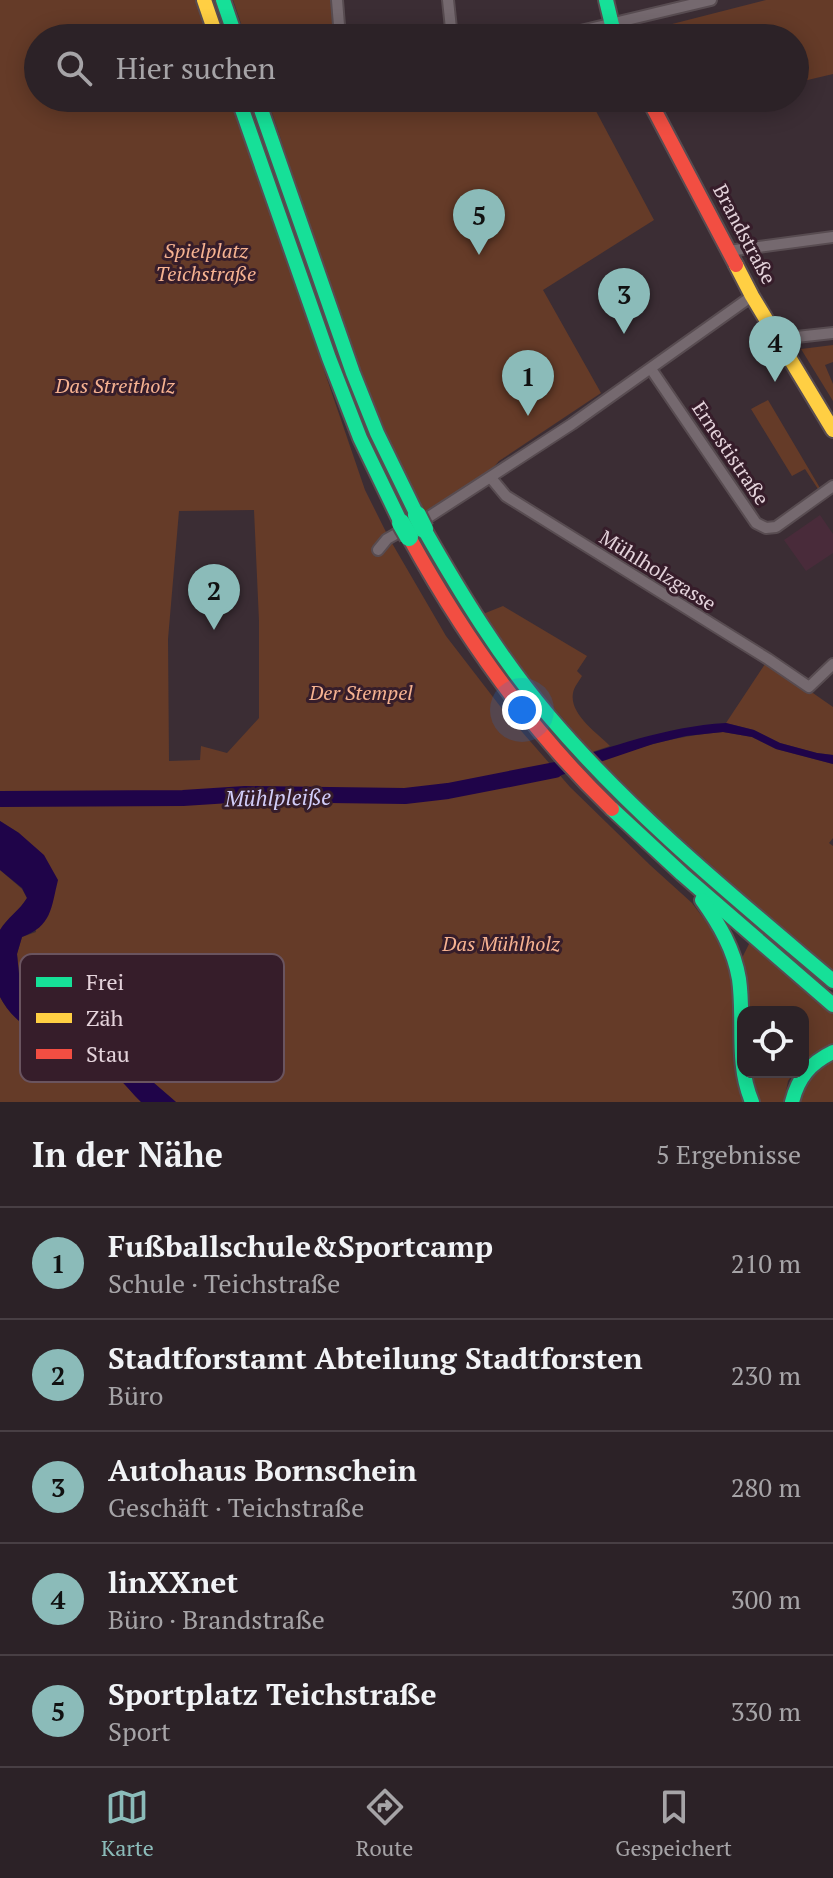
<!DOCTYPE html>
<html lang="de">
<meta charset="utf-8">
<style>
:root{--surface:#2c2227;--page:#382f33;--text:#f1f3f6;--muted:#a6a4a7;--line:#483f44;--accent:#8bbbb9}
body{margin:0;font-family:"PT Serif",serif;background:var(--page);color:var(--text)}
.controls{position:absolute;right:24px;bottom:24px;display:grid;overflow:hidden;border-radius:16px;box-shadow:0 4px 20px #0003}
.controls button{width:72px;height:72px;display:grid;place-items:center;padding:0;border:0;border-bottom:2px solid var(--line);background:var(--surface);color:var(--text);font:40px sans-serif}
.you{position:absolute;left:522px;top:710px;width:28px;height:28px;margin:-20px;border:6px solid #fff;border-radius:50%;background:#1a73e8;box-shadow:0 0 0 12px #1a73e833}
.badge{display:grid;place-items:center;width:52px;height:52px;border-radius:50%;background:var(--accent);color:#111;font-size:26px;font-weight:700}
.pin{position:absolute;translate:-50% -66px;filter:drop-shadow(0 2px 4px #0008)}
.pin::after{content:'';position:absolute;top:42px;width:28px;height:24px;background:inherit;clip-path:polygon(0 0,100% 0,50% 100%)}
.list{margin:0;padding:0;list-style:none}
h2{display:flex;justify-content:space-between;align-items:center;height:104px;margin:0;padding:0 32px;font-size:34px}
h2 small{font-size:26px;font-weight:400;color:var(--muted)}
.list li{display:grid;grid-template-columns:52px 1fr auto;gap:24px;align-items:center;box-sizing:border-box;height:112px;padding:0 32px;border-top:2px solid var(--line)}
.list b{display:block;font-size:30px;white-space:nowrap}
.list p{margin:0;font-size:26px;white-space:nowrap;color:var(--muted)}
.list em{font-size:26px;font-style:normal;color:var(--muted)}
.icon{flex:none;width:44px;height:44px;fill:none;stroke:currentColor;stroke-width:2;stroke-linecap:round;stroke-linejoin:round}
.map{position:relative;flex:none;width:833px;height:1102px;overflow:hidden}
.search{position:absolute;background:var(--surface);box-shadow:0 4px 20px #0003;left:24px;right:24px;top:24px;height:88px;display:flex;align-items:center;gap:20px;box-sizing:border-box;padding:0 28px;border-radius:44px;color:var(--muted);font-size:30px}
.sheet{height:664px;background:var(--surface)}
nav{display:flex;justify-content:space-around;align-items:center;box-sizing:border-box;height:112px;border-top:2px solid var(--line);background:var(--surface);font-size:22px;color:var(--muted)}
nav a{display:grid;justify-items:center;gap:4px}
nav .on{color:var(--accent)}
.map>svg:first-child{display:block}
.built{fill:#492b3a}
.green{fill:#653b28;fill-rule:evenodd}
.water{fill:#1f0449}
.lines{fill:none;stroke-linecap:round;stroke-linejoin:round}
.river{stroke:#1f0449;stroke-width:16}
.street-casing{stroke:#584c51;stroke-width:14}
.fast-casing{stroke:#584c51;stroke-width:18}
.slow-casing{stroke:#584c51;stroke-width:18}
.jam-casing{stroke:#584c51;stroke-width:18}
.street{stroke:#75696f;stroke-width:10}
.fast{stroke:#16e098;stroke-width:14}
.slow{stroke:#ffcf43;stroke-width:14}
.jam{stroke:#f24e42;stroke-width:14}
.fast-bridge-casing{stroke:#584c51;stroke-width:22;stroke-linecap:butt}
.fast-bridge{stroke:#16e098;stroke-width:18}
.labels{text-anchor:middle;dominant-baseline:central;stroke-width:6;stroke-linejoin:round;paint-order:stroke}
.street-label{font-size:20px;fill:#e4d3db;stroke:#361d2a}
.park-label{font-size:20px;font-style:italic;fill:#f6b291;stroke:#361d2a}
.water-label{font-size:22px;font-style:italic;fill:#d1cdf9;stroke:#361d2a}
.key{fill:#361d2a;stroke:#6a545f;stroke-width:2}
.key-label{font-size:22px;fill:#e4d3db}
</style>
<div class="map">
<svg width="833" height="1102" viewBox="0 0 833 1102">
<rect width="100%" height="100%" fill="#3b2d34"/>
<path class="built" d="M 820,515 L 833,534 L 833,553 L 806,571 L 784,540 Z"/>
<g class="green">
<path d="M 0,0 L 197,0 L 210,38 L 38,38 L 38,98 L 231,98 L 365,490 L 389,538 L 446,636 L 503,710 L 570,787 L 650,865 L 692,903 L 711,928 L 722,947 L 730,972 L 746,1102 L 176,1102 L 154,1083 L 126,1044 L 115,1035 L 95,1024 L 54,1012 L 34,997 L 19,974 L 17,954 L 22,937 L 36,932 L 19,833 L 0,821 ZM 254,510 L 259,621 L 259,718 L 227,753 L 201,746 L 200,760 L 169,761 L 168,639 L 179,511 Z"/>
<path d="M 233,0 L 332,0 L 336,38 L 246,38 Z"/>
<path d="M 766,0 L 833,0 L 833,74 L 795,83 L 795,38 L 635,38 L 633,34 Z"/>
<path d="M 267,98 L 589,98 L 654,220 L 543,290 L 601,393 L 499,461 L 487,475 L 425,514 C 356,382 315,238 267,98 Z"/>
<path d="M 833,345 L 833,362 L 825,365 L 833,384 L 833,401 L 801,349 Z"/>
<path d="M 768,400 L 820,488 L 818,489 L 805,469 L 792,476 L 751,409 Z"/>
<path d="M 503,606 L 587,656 L 577,671 L 582,676 C 579,681 574,687 573,693 C 569,714 597,733 610,746 L 592,752 L 539,691 L 483,614 Z"/>
<path d="M 767,661 L 833,707 L 833,755 L 817,753 L 780,743 L 754,730 L 726,723 Z"/>
<path d="M 723,732 L 752,737 L 776,749 L 833,764 L 833,838 L 829,843 L 833,846 L 833,974 L 655,815 L 601,761 C 641,746 681,735 723,732 Z"/>
<path d="M 0,870 L 22,889 L 27,898 C 20,910 7,918 0,930 Z"/>
<path d="M 750,942 L 833,1014 L 833,1043 L 803,1062 L 803,1012 L 746,1012 L 742,958 Z"/>
<path d="M 0,997 C 9,1015 28,1031 46,1037 C 63,1042 79,1043 93,1054 C 111,1067 126,1086 141,1102 L 0,1102 Z"/>
<path d="M 833,1057 L 833,1102 L 797,1102 L 804,1079 Z"/>
<path d="M 747,1072 L 794,1072 L 788,1081 L 784,1102 L 758,1102 Z"/>
</g>
<g class="water">
<path d="M 726,723 L 754,730 L 780,743 L 817,753 L 833,755 L 833,764 L 776,749 L 752,737 L 723,732 L 686,736 L 653,744 L 556,777 L 530,771 C 596,754 656,727 726,723 Z"/>
<path d="M 0,821 L 19,833 L 44,855 L 58,880 C 51,908 52,926 22,937 L 17,954 L 19,974 L 34,997 L 54,1012 L 95,1024 L 114,1035 L 126,1044 L 154,1083 L 176,1102 L 141,1102 C 125,1086 111,1067 93,1054 C 79,1043 63,1042 46,1037 C 28,1031 9,1015 0,997 L 0,930 C 7,918 20,910 27,898 L 22,888 L 0,870 Z"/>
</g>
<g class="lines">
<path class="river" d="M 0,799 L 183,798 L 245,794 L 405,796 L 448,791 L 555,770"/>
<defs>
<g id="street">
<path d="M 337,0 L 340,38"/>
<path d="M 448,0 L 452,38"/>
<path d="M 551,38 L 711,0"/>
<path d="M 728,251 L 833,237"/>
<path d="M 778,339 L 833,333"/>
<path d="M 651,369 L 756,523 L 766,528 L 776,527 L 833,486"/>
<path d="M 491,478 L 506,496 L 768,659 L 809,687 L 833,664"/>
<path d="M 424,520 L 572,424 L 752,296"/>
<path d="M 378,550 L 387,539 L 396,534"/>
</g>
<g id="fast">
<path d="M 223,0 L 236,38"/>
<path d="M 606,0 L 612,25 L 618,38"/>
<path d="M 238,98 L 329,358 L 360,438 L 401,523"/>
<path d="M 257,98 L 353,373 L 377,433 L 417,515"/>
<path d="M 424,529 C 461,594 500,658 549,716 C 633,815 734,897 833,981"/>
<path d="M 612,809 L 682,874 L 833,1005"/>
<path d="M 702,900 C 719,924 734,949 739,979 C 745,1021 735,1062 752,1102"/>
<path d="M 792,1102 C 798,1078 810,1063 833,1052"/>
</g>
<g id="slow">
<path d="M 204,0 L 217,38"/>
<path d="M 736,265 L 752,296 L 833,430"/>
</g>
<g id="jam">
<path d="M 648,98 L 736,265"/>
<path d="M 409,537 C 464,637 529,729 612,809"/>
</g>
</defs>
<use href="#street" class="street-casing"/>
<use href="#fast" class="fast-casing"/>
<use href="#slow" class="slow-casing"/>
<use href="#jam" class="jam-casing"/>
<use href="#street" class="street"/>
<use href="#fast" class="fast"/>
<use href="#slow" class="slow"/>
<use href="#jam" class="jam"/>
<defs>
<g id="fast-bridge">
<path d="M 417,515 L 424,529"/>
<path d="M 401,523 L 409,537"/>
</g>
</defs>
<use href="#fast-bridge" class="fast-bridge-casing"/>
<use href="#fast-bridge" class="fast-bridge"/>
</g>
<g class="labels">
<g class="street-label">
<text transform="translate(745 234) rotate(62)">Brandstraße</text>
<text transform="translate(731 453) rotate(56)">Ernestistraße</text>
<text transform="translate(658 570) rotate(32)">Mühlholzgasse</text>
</g>
<g class="park-label">
<text x="206" y="250">Spielplatz<tspan x="206" dy="23">Teichstraße</tspan></text>
<text x="115" y="385">Das Streitholz</text>
<text x="361" y="692">Der Stempel</text>
<text x="501" y="943">Das Mühlholz</text>
</g>
<g class="water-label">
<text transform="translate(278 797) rotate(-1)">Mühlpleiße</text>
</g>
</g>
<rect x="20" y="954" width="264" height="128" rx="12" class="key"/>
<rect x="36" y="977" width="36" height="10" fill="#16e098"/>
<rect x="36" y="1013" width="36" height="10" fill="#ffcf43"/>
<rect x="36" y="1049" width="36" height="10" fill="#f24e42"/>
<g class="key-label">
<text x="86" y="990">Frei</text>
<text x="86" y="1026">Zäh</text>
<text x="86" y="1062">Stau</text>
</g>
</svg>
<div class="controls">
<button><svg class="icon" aria-label="locate" viewBox="0 0 24 24"><circle cx="12" cy="12" r="6"/><path d="M12 2v4M12 18v4M2 12h4M18 12h4"/></svg></button>
</div>
<div class="you"></div>
<div class="pin badge" style="left:528px;top:416px">1</div>
<div class="pin badge" style="left:214px;top:630px">2</div>
<div class="pin badge" style="left:624px;top:334px">3</div>
<div class="pin badge" style="left:775px;top:382px">4</div>
<div class="pin badge" style="left:479px;top:255px">5</div>
<div class="search"><svg class="icon" aria-label="search" viewBox="0 0 24 24"><circle cx="10" cy="10" r="6"/><path d="M15 15l6 6"/></svg>Hier suchen</div>
</div>
<section class="sheet">
<h2>In der Nähe<small>5 Ergebnisse</small></h2>
<ul class="list">
<li><span class="badge">1</span><div><b>Fußballschule&amp;Sportcamp</b><p>Schule · Teichstraße</p></div><em>210 m</em></li>
<li><span class="badge">2</span><div><b>Stadtforstamt Abteilung Stadtforsten</b><p>Büro</p></div><em>230 m</em></li>
<li><span class="badge">3</span><div><b>Autohaus Bornschein</b><p>Geschäft · Teichstraße</p></div><em>280 m</em></li>
<li><span class="badge">4</span><div><b>linXXnet</b><p>Büro · Brandstraße</p></div><em>300 m</em></li>
<li><span class="badge">5</span><div><b>Sportplatz Teichstraße</b><p>Sport</p></div><em>330 m</em></li>
</ul>
</section>
<nav>
<a class="on"><svg class="icon" aria-label="map" viewBox="0 0 24 24"><path d="M3 6l6-2 6 2 6-2v14l-6 2-6-2-6 2zM9 4v14M15 6v14"/></svg>Karte</a>
<a><svg class="icon" aria-label="directions" viewBox="0 0 24 24"><path d="M12 3l9 9-9 9-9-9zM9 14v-3h6M13 9l2 2-2 2"/></svg>Route</a>
<a><svg class="icon" aria-label="saved" viewBox="0 0 24 24"><path d="M7 4h10v16l-5-4-5 4z"/></svg>Gespeichert</a>
</nav>
